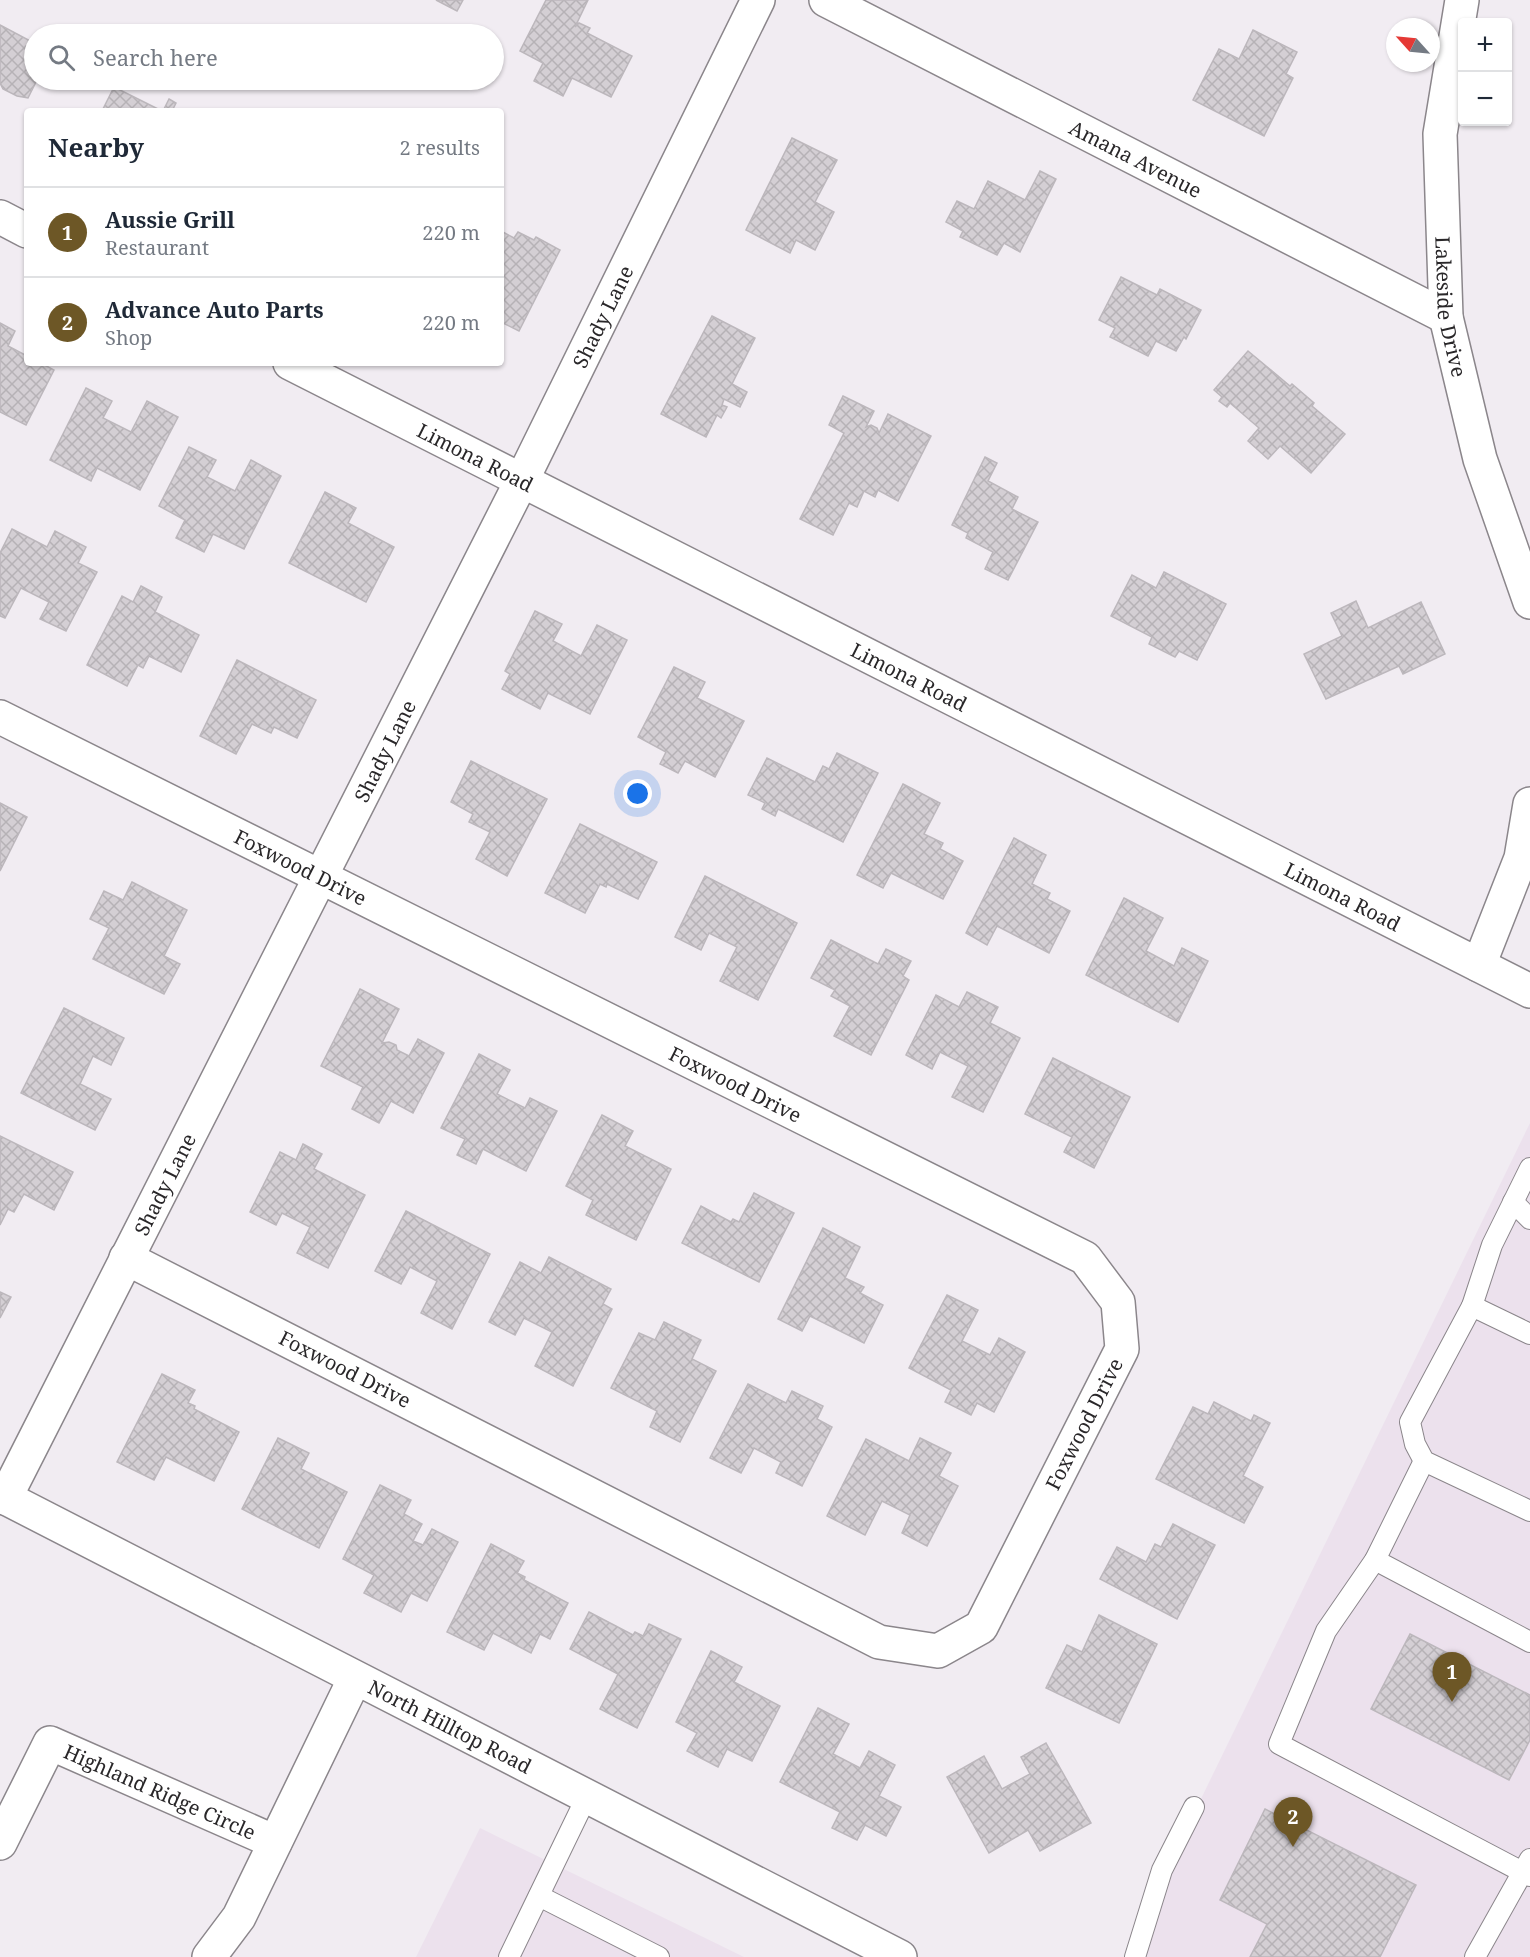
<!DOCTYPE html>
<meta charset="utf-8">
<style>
:root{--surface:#fff;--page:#f6f6f7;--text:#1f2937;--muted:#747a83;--line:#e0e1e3;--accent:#6d5726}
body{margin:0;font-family:"Noto Serif",serif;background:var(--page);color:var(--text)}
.controls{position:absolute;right:18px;top:18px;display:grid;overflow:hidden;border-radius:6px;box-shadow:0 2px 4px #0004}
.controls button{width:54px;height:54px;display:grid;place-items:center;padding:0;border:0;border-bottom:2px solid var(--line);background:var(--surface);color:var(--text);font:30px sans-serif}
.compass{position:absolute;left:1386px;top:18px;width:54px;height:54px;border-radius:50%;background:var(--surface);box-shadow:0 2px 4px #0004;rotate:297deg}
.you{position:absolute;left:638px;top:794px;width:21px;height:21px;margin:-15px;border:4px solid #fff;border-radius:50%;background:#1a73e8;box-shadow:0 0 0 9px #1a73e833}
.badge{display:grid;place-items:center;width:39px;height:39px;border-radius:50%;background:var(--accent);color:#fff;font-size:20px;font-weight:700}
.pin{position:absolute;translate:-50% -50px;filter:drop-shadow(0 2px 3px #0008)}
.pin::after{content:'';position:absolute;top:32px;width:21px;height:18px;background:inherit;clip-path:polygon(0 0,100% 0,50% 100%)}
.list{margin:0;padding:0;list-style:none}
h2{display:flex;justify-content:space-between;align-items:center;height:78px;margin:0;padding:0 24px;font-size:26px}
h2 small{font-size:20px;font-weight:400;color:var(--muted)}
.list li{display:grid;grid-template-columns:39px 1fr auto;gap:18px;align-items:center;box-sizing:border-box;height:90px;padding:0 24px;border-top:2px solid var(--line)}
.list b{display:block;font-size:22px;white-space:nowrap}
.list p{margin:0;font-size:20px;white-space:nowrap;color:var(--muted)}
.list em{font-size:20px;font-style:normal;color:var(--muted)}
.icon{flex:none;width:33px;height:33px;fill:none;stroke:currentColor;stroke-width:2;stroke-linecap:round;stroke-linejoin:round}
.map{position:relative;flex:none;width:1530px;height:1957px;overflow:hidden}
.search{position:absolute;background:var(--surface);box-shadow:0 2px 4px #0004;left:24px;top:24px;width:480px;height:66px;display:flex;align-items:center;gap:15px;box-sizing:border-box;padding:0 21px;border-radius:33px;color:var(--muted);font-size:22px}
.panel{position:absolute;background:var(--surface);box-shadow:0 2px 4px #0004;left:24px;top:108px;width:480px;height:258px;border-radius:6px}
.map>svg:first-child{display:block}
.built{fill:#ece1ed}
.building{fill:url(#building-cross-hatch);stroke:#bcb7bc;stroke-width:1.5}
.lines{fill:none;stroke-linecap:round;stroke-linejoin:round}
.service-casing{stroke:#8b868b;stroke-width:22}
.minor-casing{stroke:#8b868b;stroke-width:36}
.tertiary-casing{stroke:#8b868b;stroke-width:36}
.service{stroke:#fff;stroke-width:20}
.minor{stroke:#fff;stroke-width:33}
.tertiary{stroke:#fff;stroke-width:33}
.labels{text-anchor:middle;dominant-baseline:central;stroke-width:4.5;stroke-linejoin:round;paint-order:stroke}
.street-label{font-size:20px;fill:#292729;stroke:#fff}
</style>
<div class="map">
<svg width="1530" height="1957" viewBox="0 0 1530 1957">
<defs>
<pattern id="building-cross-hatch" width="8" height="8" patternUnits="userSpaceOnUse" patternTransform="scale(1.5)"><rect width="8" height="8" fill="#d4cfd4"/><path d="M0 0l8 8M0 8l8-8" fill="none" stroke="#b6b2b6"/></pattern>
</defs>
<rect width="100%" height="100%" fill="#f1ecf2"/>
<g class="built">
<path d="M 1530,1123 L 1530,1957 L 1124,1957 Z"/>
<path d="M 480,1828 L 744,1957 L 416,1957 Z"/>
</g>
<g class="building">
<path d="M 436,0 L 463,0 L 457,11 Z"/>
<path d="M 546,0 L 588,0 L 575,27 L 579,23 L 590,28 L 587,33 L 632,56 L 611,97 L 572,78 L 563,96 L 534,81 L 543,63 L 520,51 Z"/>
<path d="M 0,25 L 34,43 L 34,80 L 37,80 L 28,98 L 17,96 L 3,89 L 0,83 Z"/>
<path d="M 1253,30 L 1297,52 L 1286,74 L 1293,78 L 1264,136 L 1193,100 L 1219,49 L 1239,59 Z"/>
<path d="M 114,87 L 162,111 L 102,111 Z"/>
<path d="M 169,99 L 176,103 L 172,111 L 163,111 Z"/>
<path d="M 792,138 L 837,160 L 815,202 L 834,212 L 815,250 L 796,240 L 790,253 L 746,230 Z"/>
<path d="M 1040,171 L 1056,179 L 1020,252 L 1004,243 L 997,255 L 960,237 L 963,231 L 946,222 L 957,201 L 974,209 L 988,181 L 1025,200 Z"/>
<path d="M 501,231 L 514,238 L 518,232 L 534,240 L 536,237 L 560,250 L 519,331 L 501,322 Z"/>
<path d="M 1121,277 L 1157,295 L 1160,289 L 1201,310 L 1186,339 L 1184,337 L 1176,351 L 1156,341 L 1148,356 L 1110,337 L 1115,328 L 1099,320 Z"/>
<path d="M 712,316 L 755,338 L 732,384 L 747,392 L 740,407 L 724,399 L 722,405 L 727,407 L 721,418 L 717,415 L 706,437 L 661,414 Z"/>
<path d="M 0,323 L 15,331 L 8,346 L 27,356 L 27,363 L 41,363 L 54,370 L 26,425 L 0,412 Z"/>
<path d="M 1248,351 L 1290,386 L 1292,384 L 1314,403 L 1312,406 L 1345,434 L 1311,473 L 1280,446 L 1268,459 L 1248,441 L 1259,428 L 1230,403 L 1227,407 L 1219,401 L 1222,397 L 1214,390 Z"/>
<path d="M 86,388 L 112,401 L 103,418 L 131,432 L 147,401 L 178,417 L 140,490 L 97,468 L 91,481 L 50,460 Z"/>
<path d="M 843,396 L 874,411 L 866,427 L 871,425 L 877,428 L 879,433 L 888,414 L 931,436 L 898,501 L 878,490 L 875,497 L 864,491 L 857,507 L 849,503 L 833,535 L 800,519 L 844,433 L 829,425 Z"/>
<path d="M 189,447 L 216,460 L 207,477 L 235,491 L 251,460 L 281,476 L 244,549 L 213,534 L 204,552 L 176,538 L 185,520 L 159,506 Z"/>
<path d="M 985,457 L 997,463 L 988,481 L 1018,497 L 1012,509 L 1038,522 L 1008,580 L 985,569 L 993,552 L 966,538 L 968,533 L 952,525 Z"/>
<path d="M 325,492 L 356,508 L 348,523 L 394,547 L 366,602 L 289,563 Z"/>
<path d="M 12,529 L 47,547 L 55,531 L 86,547 L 78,563 L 97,572 L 66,631 L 40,619 L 49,602 L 21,588 L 5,618 L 0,616 L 0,553 Z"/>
<path d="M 1164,572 L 1226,604 L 1197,660 L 1179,651 L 1175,657 L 1149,644 L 1152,637 L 1111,616 L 1132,575 L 1156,588 Z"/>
<path d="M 141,586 L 162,597 L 155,612 L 199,635 L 181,672 L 149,656 L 143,668 L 138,665 L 127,686 L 87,665 L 122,596 L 133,602 Z"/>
<path d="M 1356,601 L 1368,628 L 1421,602 L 1445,654 L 1403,674 L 1399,666 L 1326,699 L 1304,654 L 1342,636 L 1331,613 Z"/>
<path d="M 535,611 L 562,624 L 553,641 L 581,656 L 597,625 L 627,640 L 590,714 L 548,693 L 540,709 L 502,689 L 510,674 L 505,671 Z"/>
<path d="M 237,660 L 316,700 L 297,738 L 274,727 L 271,733 L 252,724 L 236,754 L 200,736 Z"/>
<path d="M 674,667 L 705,682 L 697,698 L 744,721 L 715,777 L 685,761 L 678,773 L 660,764 L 666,752 L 638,737 Z"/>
<path d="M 837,753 L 878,773 L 843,842 L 778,809 L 775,816 L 762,809 L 765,803 L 748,795 L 767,758 L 815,782 L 823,766 L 829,769 Z"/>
<path d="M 471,761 L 547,799 L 507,876 L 476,859 L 490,832 L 469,822 L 473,814 L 451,802 Z"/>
<path d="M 903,784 L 940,803 L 924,834 L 943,843 L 940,849 L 963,861 L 943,899 L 891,873 L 883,888 L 857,875 Z"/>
<path d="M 0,803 L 27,817 L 0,871 Z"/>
<path d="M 580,824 L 657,862 L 638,899 L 607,884 L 606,887 L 600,884 L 585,913 L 545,893 Z"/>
<path d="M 1014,838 L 1046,855 L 1032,884 L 1050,893 L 1047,899 L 1070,911 L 1049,953 L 997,926 L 987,945 L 966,933 Z"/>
<path d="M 705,876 L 797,923 L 758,1000 L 720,981 L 737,947 L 709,933 L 701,950 L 675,937 Z"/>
<path d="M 132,882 L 187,910 L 164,956 L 180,964 L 164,994 L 93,959 L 109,928 L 90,919 L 104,891 L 123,900 Z"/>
<path d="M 1124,898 L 1163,918 L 1146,951 L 1174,966 L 1182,948 L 1208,961 L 1178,1022 L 1086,975 Z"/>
<path d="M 831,940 L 878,964 L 886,949 L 911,961 L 903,976 L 909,980 L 871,1055 L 834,1036 L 850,1006 L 831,996 L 835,990 L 811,978 Z"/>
<path d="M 360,989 L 399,1009 L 382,1043 L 389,1042 L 396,1045 L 397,1050 L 409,1056 L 418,1039 L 444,1053 L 413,1113 L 391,1101 L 379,1123 L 352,1109 L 363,1087 L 321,1066 Z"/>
<path d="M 967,992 L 998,1007 L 990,1023 L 1020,1038 L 983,1112 L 952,1097 L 968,1066 L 940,1052 L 932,1069 L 906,1055 L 936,995 L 959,1007 Z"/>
<path d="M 64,1008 L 124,1038 L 111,1065 L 93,1056 L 80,1084 L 111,1099 L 95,1130 L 21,1093 Z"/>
<path d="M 479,1054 L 510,1070 L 497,1094 L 525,1108 L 530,1098 L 557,1111 L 526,1171 L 483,1149 L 476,1164 L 457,1155 L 465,1139 L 441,1128 Z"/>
<path d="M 1053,1058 L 1130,1097 L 1094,1168 L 1064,1152 L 1072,1137 L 1025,1114 Z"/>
<path d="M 602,1115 L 633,1131 L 625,1146 L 671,1169 L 636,1240 L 586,1215 L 593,1200 L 566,1186 Z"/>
<path d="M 0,1136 L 73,1172 L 54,1210 L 24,1194 L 14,1212 L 8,1209 L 0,1225 Z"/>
<path d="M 303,1144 L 322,1154 L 314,1169 L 365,1195 L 328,1268 L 297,1253 L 310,1227 L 282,1213 L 276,1225 L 250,1212 L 280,1152 L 296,1160 Z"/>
<path d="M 754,1193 L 794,1213 L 759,1282 L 682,1243 L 701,1206 L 731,1222 L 733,1219 L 739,1222 Z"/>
<path d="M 406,1211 L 490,1254 L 452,1329 L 421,1313 L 437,1281 L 410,1267 L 401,1284 L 375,1271 Z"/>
<path d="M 823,1228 L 860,1247 L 845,1278 L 864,1287 L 860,1293 L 883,1305 L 864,1343 L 810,1316 L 802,1331 L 778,1319 Z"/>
<path d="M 549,1257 L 611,1289 L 603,1304 L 612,1309 L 573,1386 L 535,1366 L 552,1332 L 524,1318 L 515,1335 L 489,1322 L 520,1262 L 541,1273 Z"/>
<path d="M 0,1292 L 11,1297 L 0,1318 Z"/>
<path d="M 947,1295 L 978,1310 L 962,1341 L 990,1355 L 999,1338 L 1025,1352 L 994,1412 L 977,1403 L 971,1415 L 945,1402 L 951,1390 L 909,1368 Z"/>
<path d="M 664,1322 L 701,1340 L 692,1359 L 716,1371 L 680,1442 L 650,1427 L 657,1411 L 611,1388 L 639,1333 L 655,1340 Z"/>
<path d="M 162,1374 L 195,1390 L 188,1403 L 195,1406 L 194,1409 L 239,1432 L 214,1481 L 166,1457 L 154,1480 L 117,1462 Z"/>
<path d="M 748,1384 L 786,1403 L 792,1391 L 823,1406 L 817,1419 L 832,1427 L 802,1486 L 776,1473 L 781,1462 L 754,1448 L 741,1473 L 710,1458 Z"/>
<path d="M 1214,1402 L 1251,1421 L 1254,1415 L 1270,1423 L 1243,1476 L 1263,1487 L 1244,1523 L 1156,1479 L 1193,1407 L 1208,1414 Z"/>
<path d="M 278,1438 L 309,1453 L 301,1469 L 347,1492 L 319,1548 L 242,1509 Z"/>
<path d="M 920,1438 L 951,1453 L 939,1476 L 958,1486 L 927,1546 L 902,1533 L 910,1515 L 882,1501 L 865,1535 L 827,1516 L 866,1439 L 909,1461 Z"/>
<path d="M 380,1485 L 411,1500 L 404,1514 L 422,1524 L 413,1541 L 423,1545 L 432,1529 L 458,1542 L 427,1601 L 411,1593 L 401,1612 L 364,1593 L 374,1575 L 343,1559 Z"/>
<path d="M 1173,1524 L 1215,1545 L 1177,1619 L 1100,1579 L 1117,1547 L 1146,1562 L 1155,1544 L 1161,1547 Z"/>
<path d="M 491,1544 L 524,1561 L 517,1573 L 525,1577 L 524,1580 L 568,1603 L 550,1639 L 540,1634 L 531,1653 L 493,1633 L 484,1650 L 447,1632 Z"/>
<path d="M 589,1612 L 633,1635 L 635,1632 L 643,1636 L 649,1624 L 681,1639 L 637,1728 L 600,1709 L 618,1674 L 570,1649 Z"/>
<path d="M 1099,1615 L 1157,1644 L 1119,1723 L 1046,1688 L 1067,1645 L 1082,1652 Z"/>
<path d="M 1410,1634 L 1530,1695 L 1530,1740 L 1509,1780 L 1371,1709 Z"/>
<path d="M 711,1651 L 742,1667 L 734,1682 L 780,1706 L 752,1761 L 727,1749 L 718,1767 L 687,1751 L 697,1733 L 676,1722 Z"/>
<path d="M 818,1708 L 849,1724 L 833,1754 L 860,1768 L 869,1751 L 895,1765 L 879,1796 L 901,1807 L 886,1836 L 865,1825 L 857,1840 L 832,1828 L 840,1812 L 780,1782 Z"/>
<path d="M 1046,1743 L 1091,1823 L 1040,1851 L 1028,1830 L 989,1853 L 947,1777 L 984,1756 L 1002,1789 L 1030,1774 L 1021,1757 Z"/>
<path d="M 1265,1809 L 1416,1885 L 1380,1957 L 1250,1957 L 1267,1924 L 1220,1900 Z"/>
</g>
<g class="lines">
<defs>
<g id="service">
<path d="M 1513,1202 L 1530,1219"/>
<path d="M 1472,1306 L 1492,1245 L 1530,1168"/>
<path d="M 1530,1334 L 1472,1306 L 1410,1422 L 1415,1444 L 1424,1461 L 1530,1511"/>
<path d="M 1424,1461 L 1375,1560 L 1326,1631 L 1279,1744 L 1530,1876"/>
<path d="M 1375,1560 L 1530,1642"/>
<path d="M 539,1896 L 659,1957"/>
<path d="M 509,1957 L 587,1796"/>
<path d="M 1135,1957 L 1162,1870 L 1194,1807"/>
<path d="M 1475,1957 L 1530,1859"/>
</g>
<g id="minor">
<path id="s1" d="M 826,0 L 1446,317"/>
<path id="s2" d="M 1462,0 L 1440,134 L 1446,317 L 1480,459 L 1530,602"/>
<path id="s3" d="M 0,717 L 1085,1258 L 1118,1302 L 1122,1349 L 981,1627 L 938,1651 L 879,1642 L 126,1258"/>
<path d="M 1479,965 L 1521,858 L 1530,804"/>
<path id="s4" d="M 0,1495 L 900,1957"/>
<path id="s5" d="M 5,1498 L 522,480 L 758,0"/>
<path id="s6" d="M 0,1843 L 50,1743 L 275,1842"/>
<path d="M 209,1957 L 239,1917 L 355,1678"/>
</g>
<g id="tertiary">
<path d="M 0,217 L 27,231"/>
<path id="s7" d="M 290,363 L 1530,991"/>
</g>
</defs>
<use href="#service" class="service-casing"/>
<use href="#minor" class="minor-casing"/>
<use href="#tertiary" class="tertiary-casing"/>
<use href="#service" class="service"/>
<use href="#minor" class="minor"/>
<use href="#tertiary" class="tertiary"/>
</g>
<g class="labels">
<g class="street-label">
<text stroke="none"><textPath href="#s1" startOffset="348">Amana Avenue</textPath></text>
<text stroke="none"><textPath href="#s2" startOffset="309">Lakeside Drive</textPath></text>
<text stroke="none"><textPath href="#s5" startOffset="1324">Shady Lane</textPath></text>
<text stroke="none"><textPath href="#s7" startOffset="208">Limona Road</textPath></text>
<text stroke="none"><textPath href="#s7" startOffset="694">Limona Road</textPath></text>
<text stroke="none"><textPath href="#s5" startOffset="838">Shady Lane</textPath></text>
<text stroke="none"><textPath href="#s3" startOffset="336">Foxwood Drive</textPath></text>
<text stroke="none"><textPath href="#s7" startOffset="1180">Limona Road</textPath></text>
<text stroke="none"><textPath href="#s3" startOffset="822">Foxwood Drive</textPath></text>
<text stroke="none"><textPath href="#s5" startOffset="352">Shady Lane</textPath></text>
<text transform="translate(345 1369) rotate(27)">Foxwood Drive</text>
<text transform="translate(1084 1424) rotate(-63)">Foxwood Drive</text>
<text stroke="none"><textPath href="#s4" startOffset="506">North Hilltop Road</textPath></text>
<text stroke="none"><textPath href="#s6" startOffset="232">Highland Ridge Circle</textPath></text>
</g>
</g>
</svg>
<div class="controls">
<button>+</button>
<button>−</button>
</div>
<svg class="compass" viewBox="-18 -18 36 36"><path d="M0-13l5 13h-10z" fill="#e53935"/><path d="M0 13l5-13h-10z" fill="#747a83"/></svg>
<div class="you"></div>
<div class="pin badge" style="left:1452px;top:1702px">1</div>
<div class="pin badge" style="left:1293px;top:1847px">2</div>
<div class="search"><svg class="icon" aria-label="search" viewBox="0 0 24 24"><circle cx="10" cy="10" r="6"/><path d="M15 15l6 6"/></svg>Search here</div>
<section class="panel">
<h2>Nearby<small>2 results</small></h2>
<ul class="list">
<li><span class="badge">1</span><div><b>Aussie Grill</b><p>Restaurant</p></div><em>220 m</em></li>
<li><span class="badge">2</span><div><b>Advance Auto Parts</b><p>Shop</p></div><em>220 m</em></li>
</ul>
</section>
</div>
